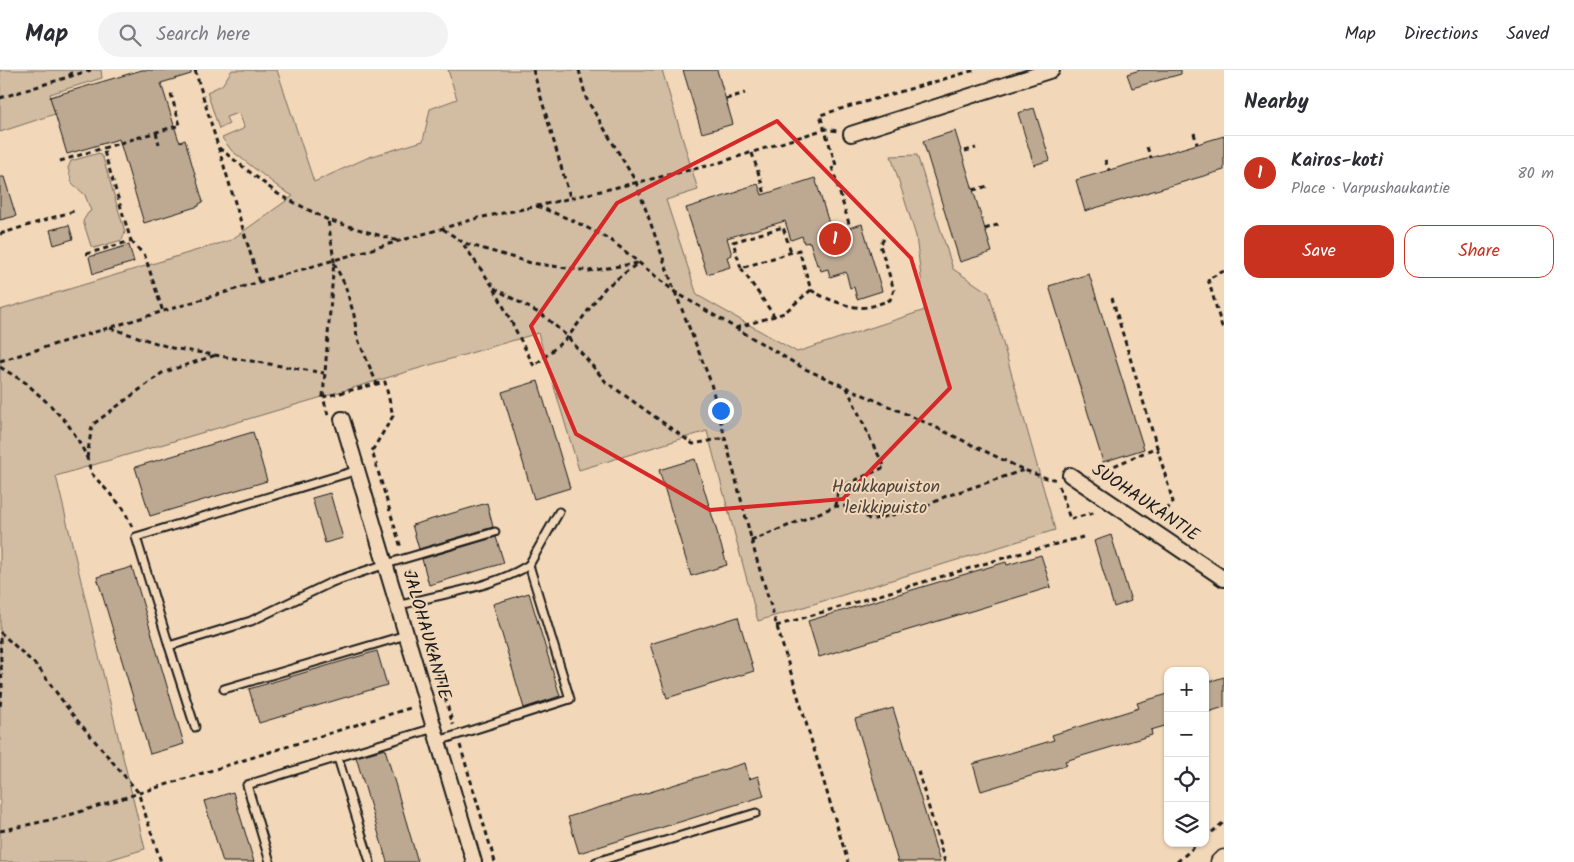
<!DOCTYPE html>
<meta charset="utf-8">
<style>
:root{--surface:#fff;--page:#f2f2f3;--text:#2b2b33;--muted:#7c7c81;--line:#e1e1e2;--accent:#c8321e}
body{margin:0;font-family:Kalam,sans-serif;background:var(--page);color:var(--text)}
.controls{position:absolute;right:15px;bottom:15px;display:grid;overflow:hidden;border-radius:10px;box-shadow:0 1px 4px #0004}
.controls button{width:45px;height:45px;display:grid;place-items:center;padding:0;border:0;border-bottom:1px solid var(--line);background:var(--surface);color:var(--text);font:25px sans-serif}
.you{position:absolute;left:720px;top:340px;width:18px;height:18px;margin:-12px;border:4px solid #fff;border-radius:50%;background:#1a73e8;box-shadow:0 0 0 8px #1a73e833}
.badge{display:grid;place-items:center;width:32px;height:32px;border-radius:50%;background:var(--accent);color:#fff;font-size:16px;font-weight:700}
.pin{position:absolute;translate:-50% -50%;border:2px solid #fff;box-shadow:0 1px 5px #0006}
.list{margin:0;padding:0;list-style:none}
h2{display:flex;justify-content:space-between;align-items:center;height:65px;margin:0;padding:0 20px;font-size:21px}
h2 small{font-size:16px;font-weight:400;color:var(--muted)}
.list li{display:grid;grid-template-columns:32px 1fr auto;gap:15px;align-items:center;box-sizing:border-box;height:75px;padding:0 20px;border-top:1px solid var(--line)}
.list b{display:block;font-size:19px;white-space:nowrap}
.list p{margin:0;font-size:16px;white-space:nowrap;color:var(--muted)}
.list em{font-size:16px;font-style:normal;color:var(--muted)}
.actions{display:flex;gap:10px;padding:15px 20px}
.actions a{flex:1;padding:11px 0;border:1px solid var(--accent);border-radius:15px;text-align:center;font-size:18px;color:var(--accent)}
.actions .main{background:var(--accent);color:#fff}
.icon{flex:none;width:28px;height:28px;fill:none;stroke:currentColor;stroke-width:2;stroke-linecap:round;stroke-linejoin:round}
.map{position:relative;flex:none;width:1224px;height:792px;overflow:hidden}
header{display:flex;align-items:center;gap:30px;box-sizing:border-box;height:70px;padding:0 25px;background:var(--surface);border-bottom:1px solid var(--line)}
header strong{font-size:24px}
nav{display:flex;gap:28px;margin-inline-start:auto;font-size:18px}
.search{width:350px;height:45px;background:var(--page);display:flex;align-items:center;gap:12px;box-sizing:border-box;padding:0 18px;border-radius:28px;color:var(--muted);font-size:19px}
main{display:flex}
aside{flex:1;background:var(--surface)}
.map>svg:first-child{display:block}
.green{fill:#d2bca2;stroke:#776c5f}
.building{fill:#bda992;stroke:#1c1c1c}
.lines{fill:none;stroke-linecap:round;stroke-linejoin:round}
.service-casing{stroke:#1c1c1c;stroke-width:11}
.minor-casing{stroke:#1c1c1c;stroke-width:18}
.tertiary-casing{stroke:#1c1c1c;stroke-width:21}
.path{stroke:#1c1c1c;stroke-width:3;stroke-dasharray:5 4;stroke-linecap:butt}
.service{stroke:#f2d8b9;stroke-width:7}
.minor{stroke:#f2d8b9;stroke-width:14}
.tertiary{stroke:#f2d8b9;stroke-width:18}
.marked{fill:none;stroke:#d62828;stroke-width:4;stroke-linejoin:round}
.labels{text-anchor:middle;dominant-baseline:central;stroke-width:4;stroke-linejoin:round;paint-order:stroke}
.park-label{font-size:18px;fill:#4a443e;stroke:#f2d8b9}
.street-label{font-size:18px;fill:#1c1c1c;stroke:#f2d8b9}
</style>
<header>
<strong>Map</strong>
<div class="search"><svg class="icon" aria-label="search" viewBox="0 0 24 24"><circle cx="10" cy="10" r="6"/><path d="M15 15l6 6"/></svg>Search here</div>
<nav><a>Map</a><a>Directions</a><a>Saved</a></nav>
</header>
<main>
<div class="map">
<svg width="1224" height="792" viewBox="0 0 1224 792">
<rect width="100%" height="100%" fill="#f2d8b9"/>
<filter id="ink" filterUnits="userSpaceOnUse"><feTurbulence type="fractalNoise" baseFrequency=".02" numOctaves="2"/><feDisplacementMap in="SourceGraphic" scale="10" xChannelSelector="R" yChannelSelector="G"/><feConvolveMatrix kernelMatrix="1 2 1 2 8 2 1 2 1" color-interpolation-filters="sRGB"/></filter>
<g filter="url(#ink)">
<g class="green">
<path d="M 0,0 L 101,0 L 102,8 L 50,24 L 55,44 L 0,62 Z"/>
<path d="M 232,0 L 277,0 L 314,112 L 369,87 L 423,71 L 430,39 L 457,29 L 448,0 L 662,0 L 698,120 L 666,130 L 697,225 L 797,282 L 925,240 L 916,166 L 891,86 L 917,85 L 953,199 L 989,223 L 1055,460 L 758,551 L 707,361 L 579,400 L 538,263 L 56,406 L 145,779 L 102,792 L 0,792 L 0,240 L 231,170 L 293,126 L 281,119 L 232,81 L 222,68 L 243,59 L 244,56 L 239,43 L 226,47 L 229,54 L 219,59 L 207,22 L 222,15 Z"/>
<path d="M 99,83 L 103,88 L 125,162 L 122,170 L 94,178 L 91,176 L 83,151 L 88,143 L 91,141 L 85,125 L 72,113 L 68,98 L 71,91 Z"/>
</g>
<g class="building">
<path d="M 142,0 L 191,0 L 191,4 L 161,13 L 178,68 L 180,72 L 185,70 L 203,132 L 199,134 L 199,136 L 144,153 L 119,69 L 67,84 L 50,27 Z"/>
<path d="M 683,0 L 717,0 L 733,54 L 702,63 Z"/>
<path d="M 1140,0 L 1181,0 L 1181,4 L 1132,18 L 1127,4 Z"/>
<path d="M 1034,38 L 1050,90 L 1034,95 L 1018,43 Z"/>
<path d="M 955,61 L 992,182 L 960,192 L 923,71 Z"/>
<path d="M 1224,66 L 1224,100 L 1085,141 L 1076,110 Z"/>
<path d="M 0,107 L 4,107 L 16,146 L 0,150 Z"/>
<path d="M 815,108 L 832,163 L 862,154 L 882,221 L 857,229 L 854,217 L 850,218 L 846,202 L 830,207 L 828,199 L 821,201 L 819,195 L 817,195 L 810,172 L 804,173 L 802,166 L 791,170 L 785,151 L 727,168 L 732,185 L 727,187 L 730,197 L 707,204 L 686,138 L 738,122 L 738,120 L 758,114 L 762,125 Z"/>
<path d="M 69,155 L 73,169 L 54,175 L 50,160 Z"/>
<path d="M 129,175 L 134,192 L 93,204 L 89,187 Z"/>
<path d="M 1089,204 L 1144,379 L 1103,392 L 1049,216 Z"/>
<path d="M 538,311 L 570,418 L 534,429 L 502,322 Z"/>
<path d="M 253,362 L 267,411 L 150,446 L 135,397 Z"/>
<path d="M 695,389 L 727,495 L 691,506 L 659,400 Z"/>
<path d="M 330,423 L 343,468 L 325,473 L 312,428 Z"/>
<path d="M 487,433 L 493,457 L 419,479 L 412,455 Z"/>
<path d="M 1111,465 L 1131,531 L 1114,537 L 1094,471 Z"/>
<path d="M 496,467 L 504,493 L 429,515 L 422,489 Z"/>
<path d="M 1041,485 L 1051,517 L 819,587 L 808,551 L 1006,492 L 1007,495 Z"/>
<path d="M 132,497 L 184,674 L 150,684 L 97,507 Z"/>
<path d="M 529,523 L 560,626 L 524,638 L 493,534 Z"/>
<path d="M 738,547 L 754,601 L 667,628 L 650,574 Z"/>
<path d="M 377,581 L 387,615 L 259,653 L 249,619 Z"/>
<path d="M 1224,607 L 1224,637 L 1205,643 L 1205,613 Z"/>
<path d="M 1168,624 L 1168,655 L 1151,660 L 1152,665 L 1065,691 L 1067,695 L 981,721 L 973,694 L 1054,670 L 1052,665 L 1139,638 L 1137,633 Z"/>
<path d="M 893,638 L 940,792 L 898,792 L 855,649 Z"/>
<path d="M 385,679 L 418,792 L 387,792 L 356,687 Z"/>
<path d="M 745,693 L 749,709 L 758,706 L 764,726 L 579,783 L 568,747 Z"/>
<path d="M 233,722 L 254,792 L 223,792 L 204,731 Z"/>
</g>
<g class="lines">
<defs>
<g id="service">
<path d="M 358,400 L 136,467 L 169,576 L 251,551 L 332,512 L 386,494 L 495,462"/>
<path d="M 398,536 C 441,523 490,519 529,495"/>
<path d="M 169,576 L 195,657"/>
<path d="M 224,619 L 406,565"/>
<path d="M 438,671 L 570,629 L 529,495 L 559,442"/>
<path d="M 338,688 L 370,792"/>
<path d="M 270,792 L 247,715 L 434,658"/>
<path d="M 596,792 L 756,743"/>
</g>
<g id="minor">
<path d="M 851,64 L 1052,0"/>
<path d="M 342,349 L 474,792"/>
<path d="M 1070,405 L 1224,509"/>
</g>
<path id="tertiary" d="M 1220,792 L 1224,789"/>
</defs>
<use href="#service" class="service-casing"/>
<use href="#minor" class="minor-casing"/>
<use href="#tertiary" class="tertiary-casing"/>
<g class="path">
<path d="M 195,0 L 259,212"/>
<path d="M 533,0 L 570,127"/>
<path d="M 579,0 L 586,28 L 636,112 L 675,222 L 710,310 L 756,487 L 848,792"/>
<path d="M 69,6 L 74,0"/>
<path d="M 0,28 L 91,0"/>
<path d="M 726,29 L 745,23"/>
<path d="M 156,62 L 159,74"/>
<path d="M 1194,63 L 1197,74"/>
<path d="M 1147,77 L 1151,88"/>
<path d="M 219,78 L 278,124 L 328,150 L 398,171"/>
<path d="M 965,81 L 976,78"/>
<path d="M 752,83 L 765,124"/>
<path d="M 1105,90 L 1109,100"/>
<path d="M 60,91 L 180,55 L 170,21"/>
<path d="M 836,95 L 820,45 L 975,0"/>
<path d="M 832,97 L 850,157"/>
<path d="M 973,120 L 988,116"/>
<path d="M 537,136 L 574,151 L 611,170 L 675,222 L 803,298 L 933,356 L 1024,400 L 1049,409 L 1055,409"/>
<path d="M 443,159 L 464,173 L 531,193 L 589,201 L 638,193 L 605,218 L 568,267 L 534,296 L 494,218 L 461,171"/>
<path d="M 985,159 L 1000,154"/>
<path d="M 0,164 L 74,141"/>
<path d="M 131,171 L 145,186 L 163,242"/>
<path d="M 86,184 L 131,171 L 103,78"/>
<path d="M 334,193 L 345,215 L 354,245 L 357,267 L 377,314"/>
<path d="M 741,198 L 733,172 L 783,157 L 791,182"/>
<path d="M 1224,201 L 1208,209 L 1222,257 L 1224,258"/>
<path d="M 494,218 L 544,246 L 568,267 L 606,312 L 693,374 L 725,368"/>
<path d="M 775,247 L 741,198 L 799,180 L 811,220 C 823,228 853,240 867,237 C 875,236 883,232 890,230 L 894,220 L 880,175 L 884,169"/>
<path d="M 110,258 L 172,278 L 324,303"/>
<path d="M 736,258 L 784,243 L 811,220"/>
<path d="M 0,291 L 259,212 L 478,148 L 533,137 L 715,94 L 825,59 L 837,61"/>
<path d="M 0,297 L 26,313 L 50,335 L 67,353 L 77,368 L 86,385 L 92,404 L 123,438 L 132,457"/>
<path d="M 323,327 L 334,191 L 328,150"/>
<path d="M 328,345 L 323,327 L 385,312 L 393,346 L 372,381 L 401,478"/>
<path d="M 1157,377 L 1173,432 L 1160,448"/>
<path d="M 87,388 L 92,355 L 162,303 L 216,285"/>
<path d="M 1098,403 L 1157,377 L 1112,228"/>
<path d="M 1059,416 L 1070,449 L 1097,442"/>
<path d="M 836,436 L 838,418 L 885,397 L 874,377 L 847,318"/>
<path d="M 751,471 L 836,436 L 857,437 L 870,450 L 923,438 L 944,427 L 1024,400"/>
<path d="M 408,500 L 414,521"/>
<path d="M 420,541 L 453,655"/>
<path d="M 776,556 L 1007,487 L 1083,467"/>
<path d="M 0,562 L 38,597 L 72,644 L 138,722 L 161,792"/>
<path d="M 0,568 L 2,617 L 0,638"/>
<path d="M 460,675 L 495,792"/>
<path d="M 918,701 L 945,792"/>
<path d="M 0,761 L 63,747 L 413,637"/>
<path d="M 1205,768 L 1224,752"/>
<path d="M 1177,792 L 1199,773"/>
</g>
<use href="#service" class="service"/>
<use href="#minor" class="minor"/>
<use href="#tertiary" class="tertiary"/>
</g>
</g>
<path class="marked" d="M 777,51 L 911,188 L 950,318 L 843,429 L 710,440 L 576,364 L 531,256 L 617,133 Z"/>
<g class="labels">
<g class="park-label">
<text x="886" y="417">Haukkapuiston<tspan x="886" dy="21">leikkipuisto</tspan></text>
</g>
<g class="street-label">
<text transform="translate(1145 433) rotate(34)">SUOHAUKANTIE</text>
<text transform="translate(426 565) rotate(74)">JALOHAUKANTIE</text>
</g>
</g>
</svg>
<div class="controls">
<button>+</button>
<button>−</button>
<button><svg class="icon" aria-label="locate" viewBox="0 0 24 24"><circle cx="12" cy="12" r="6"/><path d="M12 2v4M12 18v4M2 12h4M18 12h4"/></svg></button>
<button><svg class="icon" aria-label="layers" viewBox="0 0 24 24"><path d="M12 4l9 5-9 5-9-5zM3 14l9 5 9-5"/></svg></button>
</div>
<div class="you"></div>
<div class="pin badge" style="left:835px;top:169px">1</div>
</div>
<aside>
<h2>Nearby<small></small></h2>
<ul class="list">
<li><span class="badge">1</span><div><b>Kairos-koti</b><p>Place · Varpushaukantie</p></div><em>80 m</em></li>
</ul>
<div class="actions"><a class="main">Save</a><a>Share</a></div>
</aside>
</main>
